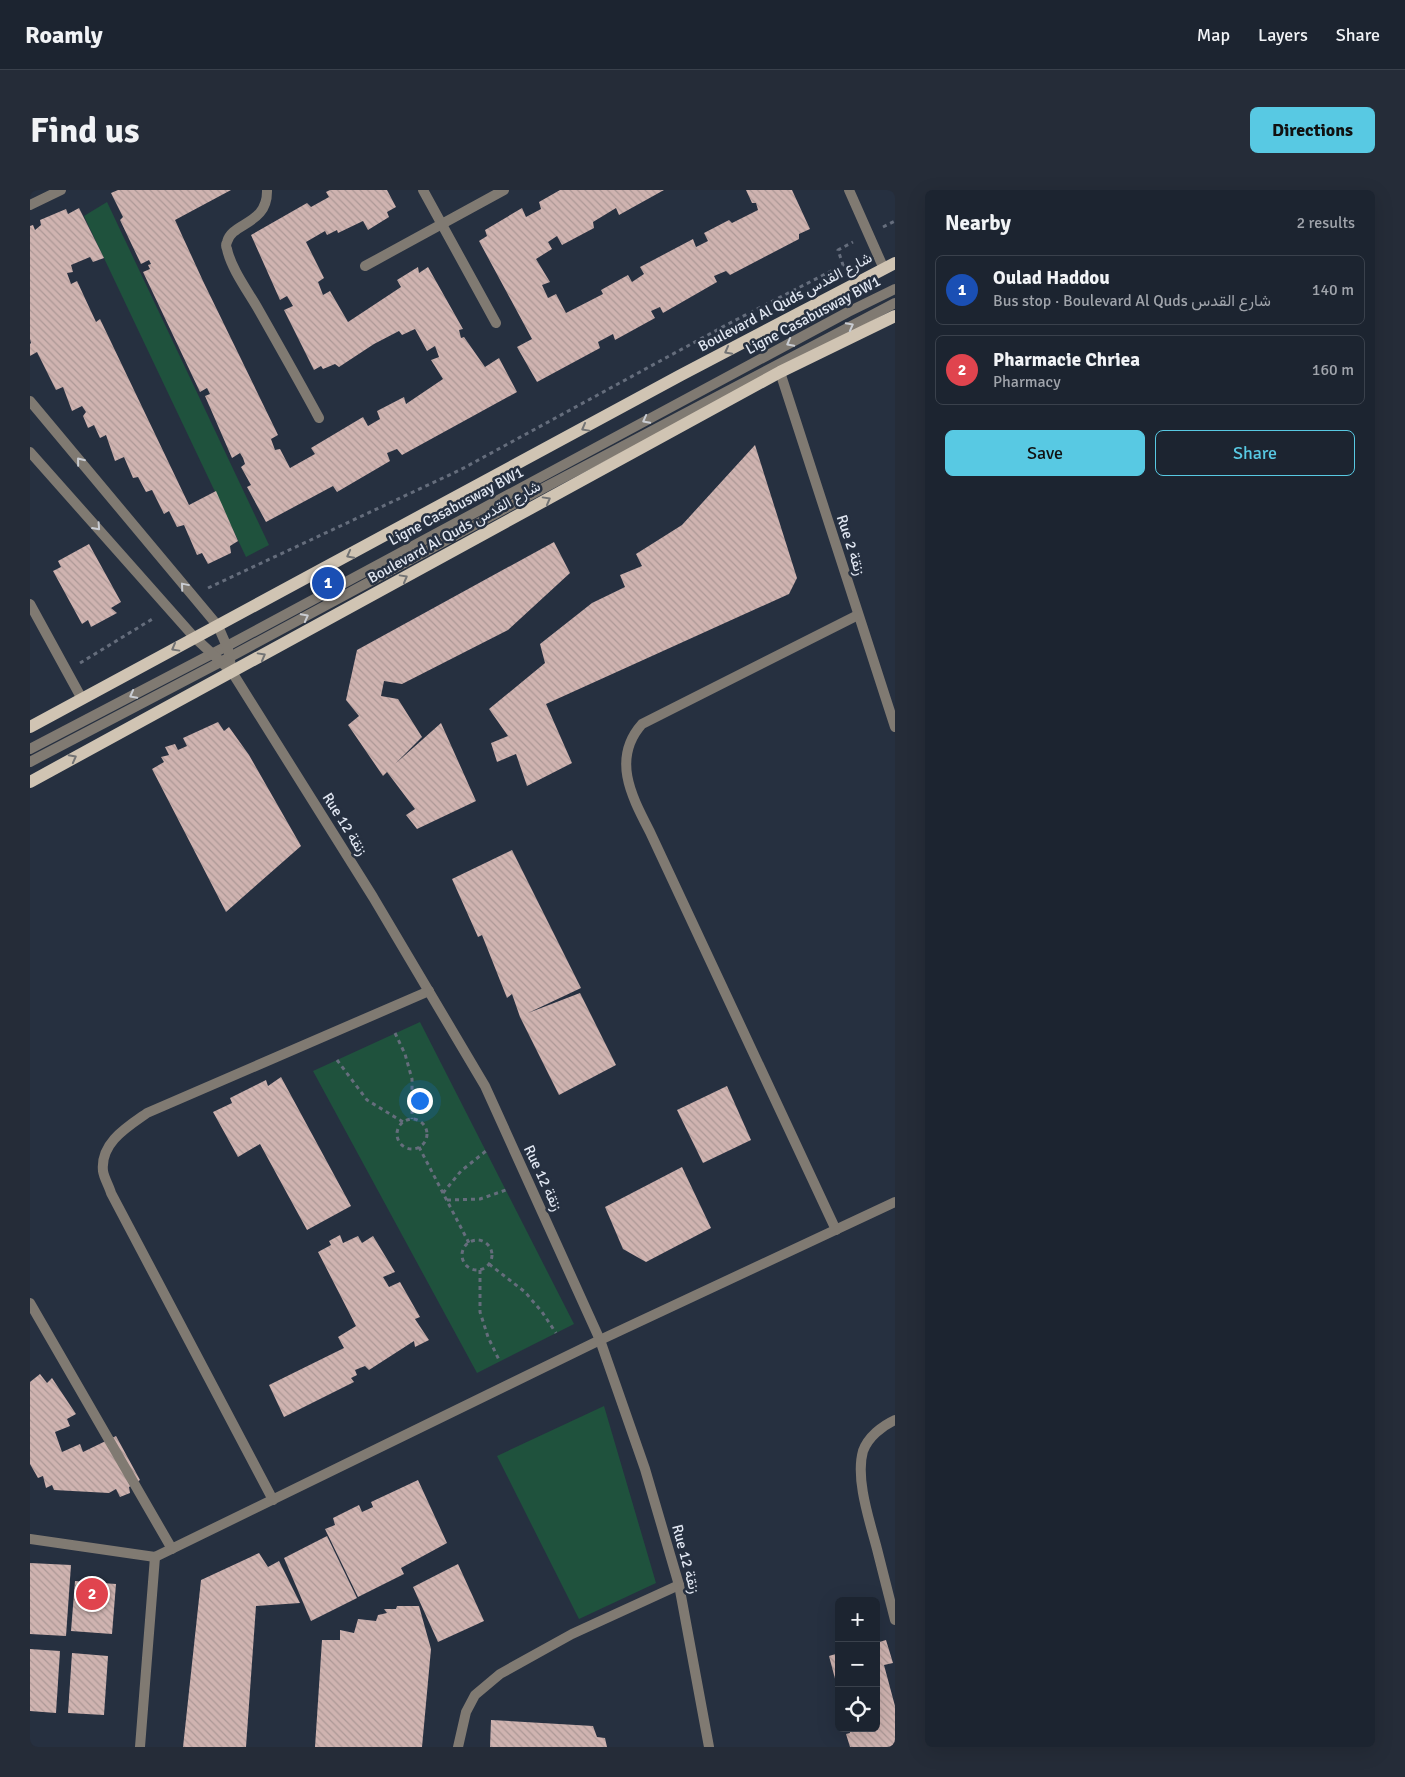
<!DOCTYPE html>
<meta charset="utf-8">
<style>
:root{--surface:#1c2430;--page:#252c38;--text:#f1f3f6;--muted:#a0a4ab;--line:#3a414c;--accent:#58c9e3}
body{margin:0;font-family:Signika,Vazirmatn,sans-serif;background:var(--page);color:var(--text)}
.controls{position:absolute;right:15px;bottom:15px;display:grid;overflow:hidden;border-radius:8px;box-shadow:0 5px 20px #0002}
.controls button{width:45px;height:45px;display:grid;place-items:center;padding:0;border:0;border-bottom:1px solid var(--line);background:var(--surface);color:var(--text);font:25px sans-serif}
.you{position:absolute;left:389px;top:910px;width:18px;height:18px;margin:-12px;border:4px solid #fff;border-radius:50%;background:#1a73e8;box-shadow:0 0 0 8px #1a73e833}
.badge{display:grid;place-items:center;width:32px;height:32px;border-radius:50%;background:var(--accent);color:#fff;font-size:16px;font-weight:700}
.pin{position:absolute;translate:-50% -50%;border:2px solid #fff;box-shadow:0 1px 5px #0006}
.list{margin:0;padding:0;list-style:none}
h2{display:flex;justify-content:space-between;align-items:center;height:65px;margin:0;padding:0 20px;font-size:21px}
h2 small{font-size:16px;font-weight:400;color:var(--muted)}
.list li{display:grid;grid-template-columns:32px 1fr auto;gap:15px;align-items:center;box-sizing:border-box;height:70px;margin:0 10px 10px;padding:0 10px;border:1px solid var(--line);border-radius:8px}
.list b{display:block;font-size:19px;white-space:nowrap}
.list p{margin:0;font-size:16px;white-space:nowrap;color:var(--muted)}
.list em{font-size:16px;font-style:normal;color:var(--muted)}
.actions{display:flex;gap:10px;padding:15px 20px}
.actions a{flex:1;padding:11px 0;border:1px solid var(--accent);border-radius:8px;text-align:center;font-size:18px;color:var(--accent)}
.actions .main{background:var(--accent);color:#111}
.icon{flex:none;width:28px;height:28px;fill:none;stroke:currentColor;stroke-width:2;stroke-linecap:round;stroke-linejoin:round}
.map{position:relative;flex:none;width:865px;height:1557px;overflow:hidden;border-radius:8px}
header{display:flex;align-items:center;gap:30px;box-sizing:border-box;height:70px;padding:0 25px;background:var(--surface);border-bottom:1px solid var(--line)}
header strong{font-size:24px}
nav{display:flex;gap:28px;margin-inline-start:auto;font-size:18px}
.intro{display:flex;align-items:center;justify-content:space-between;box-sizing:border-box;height:120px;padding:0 30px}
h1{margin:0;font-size:35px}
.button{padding:12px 22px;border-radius:8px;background:var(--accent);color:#111;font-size:18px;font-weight:700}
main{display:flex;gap:30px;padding:0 30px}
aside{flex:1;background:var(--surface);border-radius:8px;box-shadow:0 5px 20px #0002}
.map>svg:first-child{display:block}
.green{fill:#1f523d}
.building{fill:url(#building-back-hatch)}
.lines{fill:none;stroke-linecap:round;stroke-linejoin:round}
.path{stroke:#656d7c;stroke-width:3;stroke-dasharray:4 4;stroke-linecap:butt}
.service{stroke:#807a72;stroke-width:10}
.pedestrian{stroke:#807a72;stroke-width:10}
.minor{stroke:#807a72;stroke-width:10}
.primary{stroke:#d0c4b3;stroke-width:12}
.oneway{stroke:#c9ccd2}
.oneway2{stroke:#727374}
.labels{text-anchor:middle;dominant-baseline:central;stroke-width:5;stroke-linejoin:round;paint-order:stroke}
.street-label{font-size:15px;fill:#e1e7f2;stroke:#263040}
</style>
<header>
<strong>Roamly</strong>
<nav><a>Map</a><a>Layers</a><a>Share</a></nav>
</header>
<div class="intro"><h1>Find us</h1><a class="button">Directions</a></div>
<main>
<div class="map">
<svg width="865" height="1557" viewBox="0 0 865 1557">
<defs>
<pattern id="building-back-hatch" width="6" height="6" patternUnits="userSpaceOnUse" patternTransform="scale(1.25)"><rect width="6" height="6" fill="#cfb3b0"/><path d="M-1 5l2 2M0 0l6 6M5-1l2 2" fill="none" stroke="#ac9896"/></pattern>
</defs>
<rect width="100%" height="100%" fill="#263040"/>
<g class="green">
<path d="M 77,12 L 239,355 L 216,367 L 54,26 Z"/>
<path d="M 390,832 L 544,1134 L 447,1183 L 283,881 Z"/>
<path d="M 574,1216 L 626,1393 L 549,1429 L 467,1266 Z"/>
</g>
<g class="building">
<path d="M 88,0 L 201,0 L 145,30 L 173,91 L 248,245 L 241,249 L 245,260 L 250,259 L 260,278 L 285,264 L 281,258 L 333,227 L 338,236 L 350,229 L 347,221 L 374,207 L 376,214 L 413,189 L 401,170 L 409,167 L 405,156 L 397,161 L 385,139 L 372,145 L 369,141 L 344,154 L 309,177 L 305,174 L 293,179 L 291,176 L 284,180 L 254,120 L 263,116 L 257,106 L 250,110 L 221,45 L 277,13 L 281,17 L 299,7 L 296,2 L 300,0 L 357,0 L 366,17 L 357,22 L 359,27 L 338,40 L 333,31 L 308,43 L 307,40 L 297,45 L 295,41 L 276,52 L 294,88 L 288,92 L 293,105 L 300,101 L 318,132 L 371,97 L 367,90 L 388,77 L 389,83 L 398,77 L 433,139 L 429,140 L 431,148 L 434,147 L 455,177 L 469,168 L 487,202 L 372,265 L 367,259 L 357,263 L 360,271 L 307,302 L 303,296 L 236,332 L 217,297 L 221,295 L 211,277 L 215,274 L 213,268 L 210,263 L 202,268 L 175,206 L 180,204 L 177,198 L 170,202 L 113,82 L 120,79 L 118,75 L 121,74 L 119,70 L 111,74 L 90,30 L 93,27 L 81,3 Z"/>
<path d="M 530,0 L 634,0 L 589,25 L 586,18 L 563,32 L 564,38 L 532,55 L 527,46 L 518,52 L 522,59 L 506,69 L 520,92 L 512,95 L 518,108 L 526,104 L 536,123 L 573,104 L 571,100 L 598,85 L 602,92 L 614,84 L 610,77 L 663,49 L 666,57 L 678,51 L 674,43 L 699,30 L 702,33 L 728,20 L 726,13 L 722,13 L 716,0 L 762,0 L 780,39 L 769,44 L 769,49 L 700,85 L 696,81 L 684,86 L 687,92 L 633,123 L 630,117 L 621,121 L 625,128 L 585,150 L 583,144 L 568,152 L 570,158 L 507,192 L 487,157 L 502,149 L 449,51 L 457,46 L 455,40 L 492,18 L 496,27 L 511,19 L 509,12 Z"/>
<path d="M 49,18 L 74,68 L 63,72 L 60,67 L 41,75 L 43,82 L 37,83 L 41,94 L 47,91 L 66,132 L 70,129 L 159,315 L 186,301 L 208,351 L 200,356 L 201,363 L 178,374 L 172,363 L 167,365 L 154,335 L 147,337 L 139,321 L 134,324 L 122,300 L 116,302 L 108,287 L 103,288 L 94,267 L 85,271 L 76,245 L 70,248 L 64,235 L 58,238 L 53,226 L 56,222 L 52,216 L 42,221 L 33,197 L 26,200 L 7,162 L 0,166 L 0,154 L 1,153 L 0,149 L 0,36 L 3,35 L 5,40 L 11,35 L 10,30 L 36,19 L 38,24 Z"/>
<path d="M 725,255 L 767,388 L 759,404 L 516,514 L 542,573 L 497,596 L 486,564 L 467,572 L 461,553 L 478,546 L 459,519 L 515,473 L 510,454 L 562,413 L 595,397 L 590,385 L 612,376 L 606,364 L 652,335 Z"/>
<path d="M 524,352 L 540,383 L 478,440 L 372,494 L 354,491 L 351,506 L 368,509 L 392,547 L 365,574 L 411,533 L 446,611 L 387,639 L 376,625 L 385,619 L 357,582 L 353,586 L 318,535 L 329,526 L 316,510 L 327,460 Z"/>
<path d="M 59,354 L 91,412 L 81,418 L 87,423 L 61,437 L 58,430 L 52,434 L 23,381 L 31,377 L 28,371 Z"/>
<path d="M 188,532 L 194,541 L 199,537 L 219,565 L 271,656 L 196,722 L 122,579 L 134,572 L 131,567 L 139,565 L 135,557 L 145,554 L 148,560 L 157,556 L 153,548 Z"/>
<path d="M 482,660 L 551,798 L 498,823 L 550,803 L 586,875 L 529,905 L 490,827 L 482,804 L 477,808 L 452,745 L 448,747 L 422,689 Z"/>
<path d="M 251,887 L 321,1016 L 277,1040 L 230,954 L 208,967 L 183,922 L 202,913 L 200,908 L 236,890 L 238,896 Z"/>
<path d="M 697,896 L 721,950 L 673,973 L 647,920 Z"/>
<path d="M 652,977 L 681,1038 L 616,1072 L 593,1059 L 575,1017 Z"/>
<path d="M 310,1045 L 313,1053 L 328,1046 L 332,1053 L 343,1046 L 365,1082 L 353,1087 L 359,1097 L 370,1092 L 390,1127 L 385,1129 L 399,1150 L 385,1157 L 384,1151 L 339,1180 L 335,1176 L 325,1180 L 327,1185 L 321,1188 L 324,1192 L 254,1227 L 239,1195 L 314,1158 L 308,1147 L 326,1136 L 288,1062 L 301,1055 L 299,1051 Z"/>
<path d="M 10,1184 L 17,1193 L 22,1188 L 46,1224 L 37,1229 L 40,1236 L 25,1242 L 32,1262 L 50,1254 L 53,1262 L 86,1246 L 110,1290 L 99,1297 L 100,1303 L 90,1307 L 86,1299 L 79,1303 L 24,1300 L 22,1295 L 16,1298 L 13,1286 L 8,1288 L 0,1274 L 0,1192 Z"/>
<path d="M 388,1290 L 417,1353 L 371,1378 L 374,1384 L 328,1407 L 295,1339 L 305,1335 L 303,1328 L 329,1315 L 332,1322 L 343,1317 L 341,1312 Z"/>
<path d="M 297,1346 L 327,1408 L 281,1431 L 254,1368 Z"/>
<path d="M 229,1363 L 238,1377 L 249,1371 L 270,1413 L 226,1416 L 216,1557 L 153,1557 L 171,1390 Z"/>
<path d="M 0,1373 L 41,1375 L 36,1446 L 0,1444 Z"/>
<path d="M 428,1374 L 454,1431 L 408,1452 L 383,1397 Z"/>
<path d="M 45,1391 L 86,1394 L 82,1444 L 41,1441 Z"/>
<path d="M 367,1416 L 389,1416 L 401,1459 L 392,1557 L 285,1557 L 292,1450 L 310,1450 L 310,1440 L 324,1443 L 328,1429 L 346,1431 L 348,1425 L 357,1423 L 354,1419 L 366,1419 Z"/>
<path d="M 856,1450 L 863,1473 L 854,1475 L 865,1516 L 865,1557 L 820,1557 L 816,1544 L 820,1543 L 819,1538 L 846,1538 L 846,1453 Z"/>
<path d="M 0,1459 L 30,1461 L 26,1523 L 0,1521 Z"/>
<path d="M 42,1463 L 78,1466 L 74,1525 L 38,1523 Z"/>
<path d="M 809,1463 L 809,1500 L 808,1500 L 799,1466 Z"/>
<path d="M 461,1530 L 563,1536 L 567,1547 L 575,1548 L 577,1557 L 460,1557 Z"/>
</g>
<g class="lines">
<g class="path">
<path d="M 853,37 L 865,31"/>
<path d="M 178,398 L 430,280 L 698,134 L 813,75 L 808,60 L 823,52"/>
<path d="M 50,473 L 124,428"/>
<path d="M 365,843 L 375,864 L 382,889 L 382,929"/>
<path d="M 307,870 L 337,910 L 373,932"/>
<circle cx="382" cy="944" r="15"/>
<path d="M 389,957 L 439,1053"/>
<path d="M 413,1003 L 431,981 L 456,961"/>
<path d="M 417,1010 L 450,1009 L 476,1000"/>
<circle cx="447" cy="1065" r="15"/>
<path d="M 459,1074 L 495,1102 L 512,1122 L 526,1143"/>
<path d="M 450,1080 L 450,1122 L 458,1147 L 470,1172"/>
</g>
<g class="service">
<path d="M 0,559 L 197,456 L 818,122 L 865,99"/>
<path d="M 0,572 L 200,467 L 506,302 L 865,113"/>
</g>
<g class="pedestrian">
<path d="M 393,0 L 466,133"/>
<path d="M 335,76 L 474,0"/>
</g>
<g class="minor">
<path d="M 237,0 C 238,35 202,32 197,52 C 196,54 196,57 197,59 C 201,78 217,100 227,117 C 248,154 269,191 289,228"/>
<path d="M 819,0 L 854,79"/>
<path d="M 0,15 L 31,0"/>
<path d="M 750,182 L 865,537"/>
<path d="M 0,211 L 188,436 L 198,459 L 202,482"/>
<path d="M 0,262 L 164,447 L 202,482 L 343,707 L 455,896 L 570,1150 L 615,1279 L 649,1395 L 679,1557"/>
<path d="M 0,414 L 52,509"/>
<path d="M 806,1040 L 620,642 C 602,607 581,569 612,534 L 828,425"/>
<path d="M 0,1113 L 142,1359"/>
<path d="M 865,1230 C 852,1236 838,1247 833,1261 C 825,1289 840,1332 847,1359 C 853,1383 859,1406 865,1430"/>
<path d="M 243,1310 L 81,1003 C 79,996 74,988 73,981 C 70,953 97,937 117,923 L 399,801"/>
<path d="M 0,1349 L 125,1367 L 570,1150 L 865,1012"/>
<path d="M 110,1557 L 125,1367"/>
<path d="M 428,1557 L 436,1522 L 445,1505 L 470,1484 L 542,1444 L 649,1395"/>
</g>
<g class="primary">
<path d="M 0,537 L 651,185 L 865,73"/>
<path d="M 0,592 L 750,182 L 865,126"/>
</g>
</g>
<defs><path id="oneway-chevron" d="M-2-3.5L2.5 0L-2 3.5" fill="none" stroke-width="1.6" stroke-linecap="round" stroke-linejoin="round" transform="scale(1.25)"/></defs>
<g class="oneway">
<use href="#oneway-chevron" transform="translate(820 136) rotate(-28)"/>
<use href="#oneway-chevron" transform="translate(760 153) rotate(152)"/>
<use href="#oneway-chevron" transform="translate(616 230) rotate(152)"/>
<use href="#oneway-chevron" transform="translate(50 271) rotate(-129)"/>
<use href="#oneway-chevron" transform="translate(67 337) rotate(48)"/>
<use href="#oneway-chevron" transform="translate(154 396) rotate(-130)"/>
<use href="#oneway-chevron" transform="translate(275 427) rotate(-28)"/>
<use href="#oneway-chevron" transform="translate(103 505) rotate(152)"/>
</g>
<g class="oneway2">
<use href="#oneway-chevron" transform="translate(698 161) rotate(152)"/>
<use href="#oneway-chevron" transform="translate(555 238) rotate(151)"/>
<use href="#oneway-chevron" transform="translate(517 310) rotate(-29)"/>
<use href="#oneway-chevron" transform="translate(320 365) rotate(152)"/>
<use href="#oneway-chevron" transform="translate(374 388) rotate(-29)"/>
<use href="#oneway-chevron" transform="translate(145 458) rotate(151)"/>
<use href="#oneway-chevron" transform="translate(232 466) rotate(-29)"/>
<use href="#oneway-chevron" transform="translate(43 568) rotate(-28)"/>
</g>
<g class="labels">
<g class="street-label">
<text transform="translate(755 112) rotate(-28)">Boulevard Al Quds شارع القدس</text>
<text transform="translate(783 125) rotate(-28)">Ligne Casabusway BW1</text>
<text transform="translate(426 316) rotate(-28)">Ligne Casabusway BW1</text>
<text transform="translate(424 342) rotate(-29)">Boulevard Al Quds شارع القدس</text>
<text transform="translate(821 355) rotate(72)">Rue 2 زنقة</text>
<text transform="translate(315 634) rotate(58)">Rue 12 زنقة</text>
<text transform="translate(513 988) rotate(65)">Rue 12 زنقة</text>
<text transform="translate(656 1369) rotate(75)">Rue 12 زنقة</text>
</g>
</g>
</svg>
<div class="controls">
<button>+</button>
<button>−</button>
<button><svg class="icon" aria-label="locate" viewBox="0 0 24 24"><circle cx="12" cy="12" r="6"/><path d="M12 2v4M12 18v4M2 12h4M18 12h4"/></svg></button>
</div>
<div class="you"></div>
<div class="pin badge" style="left:298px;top:393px;background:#1a4fb4">1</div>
<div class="pin badge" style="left:62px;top:1404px;background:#e0444e">2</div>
</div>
<aside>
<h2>Nearby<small>2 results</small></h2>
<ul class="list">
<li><span class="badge" style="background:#1a4fb4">1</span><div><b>Oulad Haddou</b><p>Bus stop · Boulevard Al Quds شارع القدس</p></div><em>140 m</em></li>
<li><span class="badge" style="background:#e0444e">2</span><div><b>Pharmacie Chriea</b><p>Pharmacy</p></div><em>160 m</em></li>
</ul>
<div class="actions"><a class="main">Save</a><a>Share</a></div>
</aside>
</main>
